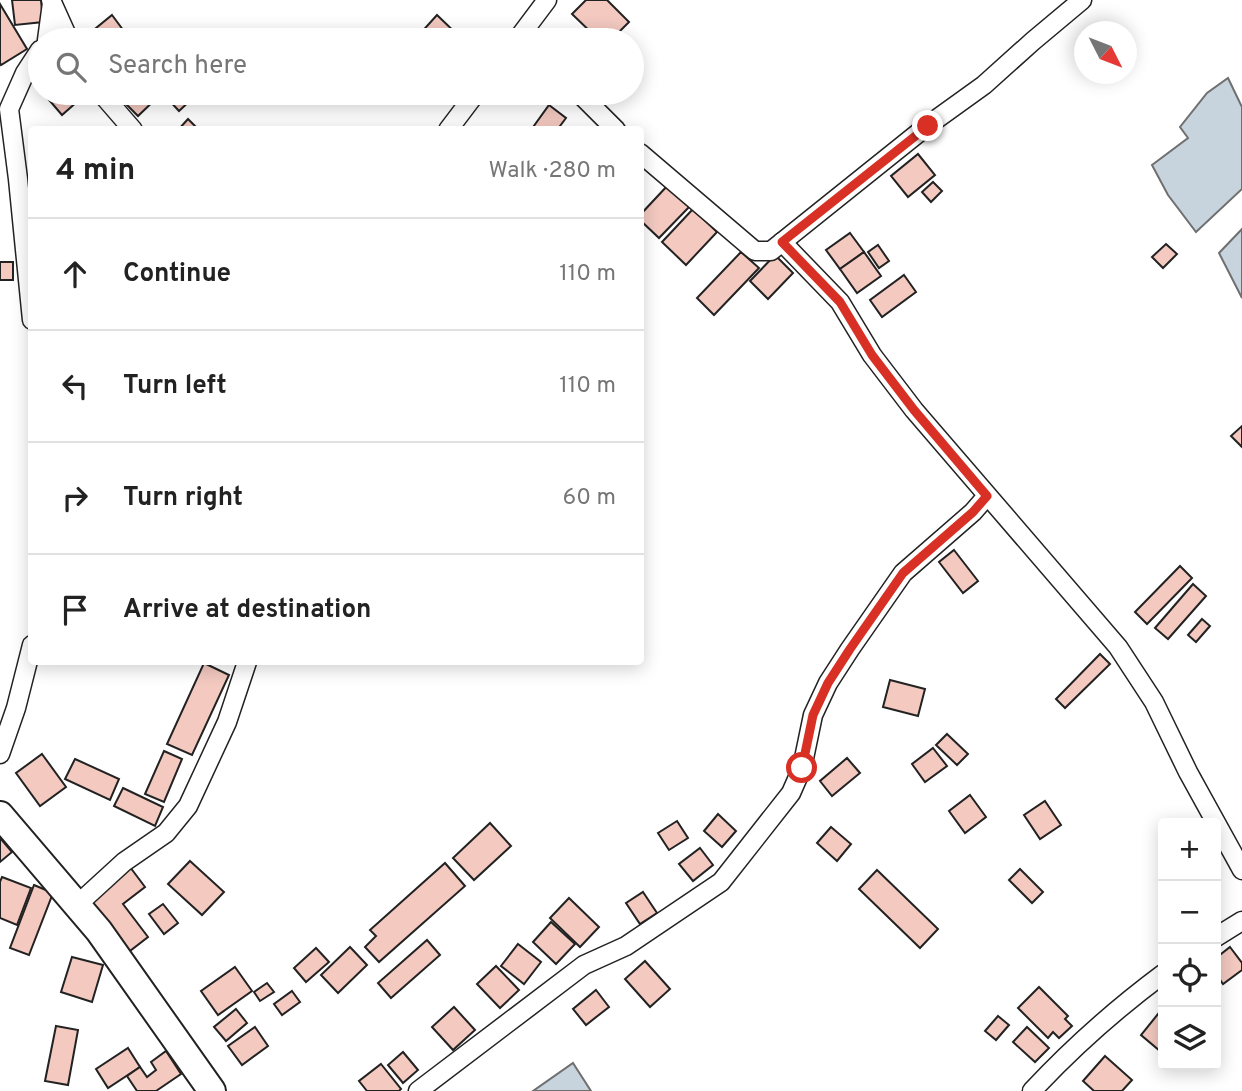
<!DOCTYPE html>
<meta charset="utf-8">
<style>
:root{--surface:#fff;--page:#f6f6f6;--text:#222;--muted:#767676;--line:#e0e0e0}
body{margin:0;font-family:Overpass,sans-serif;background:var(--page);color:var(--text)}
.controls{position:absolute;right:21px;bottom:21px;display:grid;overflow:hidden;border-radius:7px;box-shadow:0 4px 18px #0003}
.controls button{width:63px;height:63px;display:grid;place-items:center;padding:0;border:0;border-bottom:2px solid var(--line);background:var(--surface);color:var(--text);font:35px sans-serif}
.compass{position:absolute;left:1074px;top:21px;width:63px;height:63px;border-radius:50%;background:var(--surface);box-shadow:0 4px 18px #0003;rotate:132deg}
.stop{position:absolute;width:21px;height:21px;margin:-16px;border:5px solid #d93025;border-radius:50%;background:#fff}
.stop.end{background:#d93025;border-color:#fff;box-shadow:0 2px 7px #0008}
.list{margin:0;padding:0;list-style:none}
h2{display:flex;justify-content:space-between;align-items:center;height:91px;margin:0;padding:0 28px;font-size:30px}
h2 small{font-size:23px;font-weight:400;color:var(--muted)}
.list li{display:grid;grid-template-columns:46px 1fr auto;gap:21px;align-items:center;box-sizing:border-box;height:112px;padding:0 28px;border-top:2px solid var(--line)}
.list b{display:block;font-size:26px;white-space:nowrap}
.list em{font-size:23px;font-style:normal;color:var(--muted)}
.icon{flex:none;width:38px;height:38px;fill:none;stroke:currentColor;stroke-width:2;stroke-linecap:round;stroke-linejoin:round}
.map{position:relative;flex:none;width:1242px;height:1091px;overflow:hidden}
.search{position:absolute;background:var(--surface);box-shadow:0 4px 18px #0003;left:28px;top:28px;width:616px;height:77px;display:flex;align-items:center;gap:18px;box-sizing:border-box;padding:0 24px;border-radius:38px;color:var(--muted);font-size:26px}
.panel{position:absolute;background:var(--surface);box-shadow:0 4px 18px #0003;left:28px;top:126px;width:616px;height:539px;border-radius:7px}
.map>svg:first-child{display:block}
.water{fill:#c7d3dd;stroke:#6f6f6f;stroke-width:2}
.building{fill:#f3c9c0;stroke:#222;stroke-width:2}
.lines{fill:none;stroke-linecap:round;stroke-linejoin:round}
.street-casing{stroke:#222;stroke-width:21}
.secondary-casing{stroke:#222;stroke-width:30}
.street{stroke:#fff;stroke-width:18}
.secondary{stroke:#fff;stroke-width:26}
.route{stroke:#d93025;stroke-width:9}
</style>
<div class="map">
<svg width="1242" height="1091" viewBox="0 0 1242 1091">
<rect width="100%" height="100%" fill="#fff"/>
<g class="water">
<path d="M 1228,78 L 1242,107 L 1242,189 L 1196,232 L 1168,195 L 1152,165 L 1188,138 L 1180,127 L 1207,93 Z"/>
<path d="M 1242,229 L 1242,298 L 1219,253 Z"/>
<path d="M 573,1063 L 591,1091 L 533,1091 Z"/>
</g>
<g class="building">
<path d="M 12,0 L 41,0 L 43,22 L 15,25 Z"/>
<path d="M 586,0 L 607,0 L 629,22 L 611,40 L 599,40 L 572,14 Z"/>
<path d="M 0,4 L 27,49 L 1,65 L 0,63 Z"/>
<path d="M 112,15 L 129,38 L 127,40 L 95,40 L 90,33 Z"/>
<path d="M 437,15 L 463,40 L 421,40 L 417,37 Z"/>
<path d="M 45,93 L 87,93 L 62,115 L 44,94 Z"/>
<path d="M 129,93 L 162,93 L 138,116 L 122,100 Z"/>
<path d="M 172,93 L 192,93 L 195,96 L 179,111 L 167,98 Z"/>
<path d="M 549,105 L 566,118 L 557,130 L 531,130 Z"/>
<path d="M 188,119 L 199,130 L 178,130 Z"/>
<path d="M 918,154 L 935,175 L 908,197 L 891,176 Z"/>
<path d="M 933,182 L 942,191 L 931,202 L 922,192 Z"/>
<path d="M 669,184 L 691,205 L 659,238 L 640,220 L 640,215 Z"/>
<path d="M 693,209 L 717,232 L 686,265 L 662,242 Z"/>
<path d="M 850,233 L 864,252 L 840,269 L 826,250 Z"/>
<path d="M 1166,244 L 1177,254 L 1163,268 L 1152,257 Z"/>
<path d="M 878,245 L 889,261 L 879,268 L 868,252 Z"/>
<path d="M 741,252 L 759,268 L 714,315 L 697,298 Z"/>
<path d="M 864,252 L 881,276 L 857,293 L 840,269 Z"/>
<path d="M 775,255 L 793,273 L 768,299 L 750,281 Z"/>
<rect x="0" y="262" width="13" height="18"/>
<path d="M 904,275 L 916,292 L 882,317 L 870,300 Z"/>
<path d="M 1242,426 L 1242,447 L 1231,436 Z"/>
<path d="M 954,550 L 978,581 L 963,593 L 939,562 Z"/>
<path d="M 1180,566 L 1192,578 L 1147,624 L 1135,612 Z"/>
<path d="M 1193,584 L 1206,596 L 1168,639 L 1155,628 Z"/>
<path d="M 1202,619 L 1210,626 L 1196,642 L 1188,635 Z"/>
<path d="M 1100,654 L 1110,664 L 1065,708 L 1056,699 Z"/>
<path d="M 204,663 L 229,675 L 192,755 L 167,744 Z"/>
<path d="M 890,680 L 925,689 L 918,716 L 883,707 Z"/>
<path d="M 947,734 L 968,754 L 957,765 L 936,745 Z"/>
<path d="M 933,748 L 947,766 L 925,782 L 912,764 Z"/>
<path d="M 164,751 L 182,759 L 164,802 L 145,794 Z"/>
<path d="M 42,754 L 66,787 L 40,806 L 16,773 Z"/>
<path d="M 847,758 L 860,773 L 832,796 L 820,781 Z"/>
<path d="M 75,759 L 119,779 L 110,800 L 65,779 Z"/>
<path d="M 123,788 L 163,807 L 155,826 L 114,806 Z"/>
<path d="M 970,795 L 986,817 L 965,833 L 949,811 Z"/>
<path d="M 1045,801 L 1061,825 L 1040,839 L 1024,815 Z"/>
<path d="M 718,814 L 736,831 L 722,847 L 704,831 Z"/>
<path d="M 677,821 L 688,838 L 669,850 L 658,833 Z"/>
<path d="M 490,823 L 511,846 L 474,880 L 453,858 Z"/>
<path d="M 831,827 L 851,844 L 837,861 L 817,843 Z"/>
<path d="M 0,838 L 12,852 L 0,862 Z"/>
<path d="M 700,848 L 713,865 L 693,881 L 679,864 Z"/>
<path d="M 190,861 L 224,892 L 202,915 L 168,884 Z"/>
<path d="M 445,863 L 465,886 L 379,962 L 365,947 L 376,936 L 370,930 Z"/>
<path d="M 130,867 L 145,887 L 123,904 L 148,937 L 126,954 L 85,900 Z"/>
<path d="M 1020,869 L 1043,892 L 1032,903 L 1009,880 Z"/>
<path d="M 877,870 L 938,929 L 920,948 L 859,889 Z"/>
<path d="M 2,877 L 31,888 L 17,925 L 0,918 L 0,882 Z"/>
<path d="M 34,885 L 53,893 L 29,955 L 10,948 Z"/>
<path d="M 643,892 L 657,913 L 640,924 L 626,903 Z"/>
<path d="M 569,898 L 599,927 L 580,947 L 550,918 Z"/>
<path d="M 163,904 L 178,923 L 164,934 L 149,914 Z"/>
<path d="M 551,922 L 575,944 L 556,964 L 533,942 Z"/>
<path d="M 427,940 L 440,955 L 391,998 L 378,983 Z"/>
<path d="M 518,944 L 541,962 L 524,984 L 501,966 Z"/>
<path d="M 350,947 L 367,965 L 338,993 L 321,975 Z"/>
<path d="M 1230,947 L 1242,963 L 1242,970 L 1223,984 L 1216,974 L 1216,958 Z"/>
<path d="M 316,948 L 329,962 L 306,982 L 294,968 Z"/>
<path d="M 72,957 L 103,965 L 92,1002 L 61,992 Z"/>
<path d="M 645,961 L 670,989 L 650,1007 L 625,979 Z"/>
<path d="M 496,966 L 519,990 L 500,1008 L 477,984 Z"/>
<path d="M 235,967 L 252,991 L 218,1015 L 201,991 Z"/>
<path d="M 267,983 L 274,992 L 260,1001 L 254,992 Z"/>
<path d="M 1039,987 L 1068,1016 L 1065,1019 L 1072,1026 L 1059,1038 L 1053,1032 L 1048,1038 L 1018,1008 Z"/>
<path d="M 596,990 L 609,1007 L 586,1025 L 573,1009 Z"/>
<path d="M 292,991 L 300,1002 L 282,1015 L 274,1004 Z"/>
<path d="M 454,1007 L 475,1030 L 453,1050 L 432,1027 Z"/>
<path d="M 236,1009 L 247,1023 L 226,1041 L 214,1027 Z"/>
<path d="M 1158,1014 L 1163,1018 L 1163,1047 L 1160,1051 L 1141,1035 Z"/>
<path d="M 998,1016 L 1009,1025 L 996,1040 L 985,1031 Z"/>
<path d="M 56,1026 L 78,1030 L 68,1085 L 45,1081 Z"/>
<path d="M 255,1027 L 268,1046 L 242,1065 L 228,1046 Z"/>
<path d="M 1027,1027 L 1049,1048 L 1035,1062 L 1013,1042 Z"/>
<path d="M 128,1048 L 140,1067 L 108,1088 L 96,1069 Z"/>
<path d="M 166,1051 L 181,1074 L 156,1091 L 137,1091 L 127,1076 L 140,1067 L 147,1077 L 156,1070 L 151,1062 Z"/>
<path d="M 403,1052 L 418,1070 L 403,1083 L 388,1065 Z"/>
<path d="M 1105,1056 L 1132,1080 L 1122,1091 L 1094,1091 L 1083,1081 Z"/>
<path d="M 381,1064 L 401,1089 L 399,1091 L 367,1091 L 359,1081 Z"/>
</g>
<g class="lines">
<defs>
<g id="street">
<path d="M 51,0 L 69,40"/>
<path d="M 47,40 L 52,3"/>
<path d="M 517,40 L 547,0"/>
<path d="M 101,93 L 133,130"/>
<path d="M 579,93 L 616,130"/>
<path d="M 448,130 L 476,93"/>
<path d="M 640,153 L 755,251 L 771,251 L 927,126 L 984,85 L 1033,41 L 1082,0"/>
<path d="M 782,242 L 840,302 L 872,355 L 914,410 L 1118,647 L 1154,702 L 1188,772 L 1242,870"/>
<path d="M 32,320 L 18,179 L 9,109 L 25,73 L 40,50"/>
<path d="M 0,754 L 16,708 L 32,645"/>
<path d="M 77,905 L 124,862 L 166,833 L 188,806 L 227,722 L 247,662"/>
<path d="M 1216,937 L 1242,921"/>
<path d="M 418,1091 L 584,965 L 626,946 L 721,882 L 791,793 L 802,768 L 813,715 L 828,683 L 850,649 L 903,573 L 973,512 L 987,496"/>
<path d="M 1032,1091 C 1072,1048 1116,1009 1163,974"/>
</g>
<path id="secondary" d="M 0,815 L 99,931 L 212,1091"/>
</defs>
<use href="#street" class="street-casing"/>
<use href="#secondary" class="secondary-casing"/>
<use href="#street" class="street"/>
<use href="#secondary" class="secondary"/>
</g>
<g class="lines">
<path class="route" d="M 802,768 L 813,715 L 828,683 L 850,649 L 903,573 L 973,512 L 987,496 L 914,410 L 872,355 L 840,302 L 782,242 L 928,126"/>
</g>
</svg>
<div class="controls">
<button>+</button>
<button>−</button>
<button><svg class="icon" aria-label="locate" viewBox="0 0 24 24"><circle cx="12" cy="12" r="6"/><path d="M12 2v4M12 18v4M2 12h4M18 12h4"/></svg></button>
<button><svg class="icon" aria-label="layers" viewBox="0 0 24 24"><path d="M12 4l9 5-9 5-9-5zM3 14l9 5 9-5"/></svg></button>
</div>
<svg class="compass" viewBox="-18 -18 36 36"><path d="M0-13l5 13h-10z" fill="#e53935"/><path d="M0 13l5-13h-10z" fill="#767676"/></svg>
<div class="stop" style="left:802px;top:768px"></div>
<div class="stop end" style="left:928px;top:126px"></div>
<div class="search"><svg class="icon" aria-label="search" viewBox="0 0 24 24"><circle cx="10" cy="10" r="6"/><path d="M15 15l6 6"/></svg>Search here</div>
<section class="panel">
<h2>4 min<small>Walk · 280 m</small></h2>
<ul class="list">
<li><svg class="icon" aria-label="ahead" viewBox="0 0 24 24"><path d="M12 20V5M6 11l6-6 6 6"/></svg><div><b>Continue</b></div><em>110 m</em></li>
<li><svg class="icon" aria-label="left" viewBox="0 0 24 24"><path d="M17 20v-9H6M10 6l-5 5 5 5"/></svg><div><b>Turn left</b></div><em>110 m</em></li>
<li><svg class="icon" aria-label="right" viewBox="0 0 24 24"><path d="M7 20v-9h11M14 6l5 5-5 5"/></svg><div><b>Turn right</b></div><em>60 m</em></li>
<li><svg class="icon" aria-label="arrive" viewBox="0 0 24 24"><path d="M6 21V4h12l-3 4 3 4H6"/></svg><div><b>Arrive at destination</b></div></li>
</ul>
</section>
</div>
